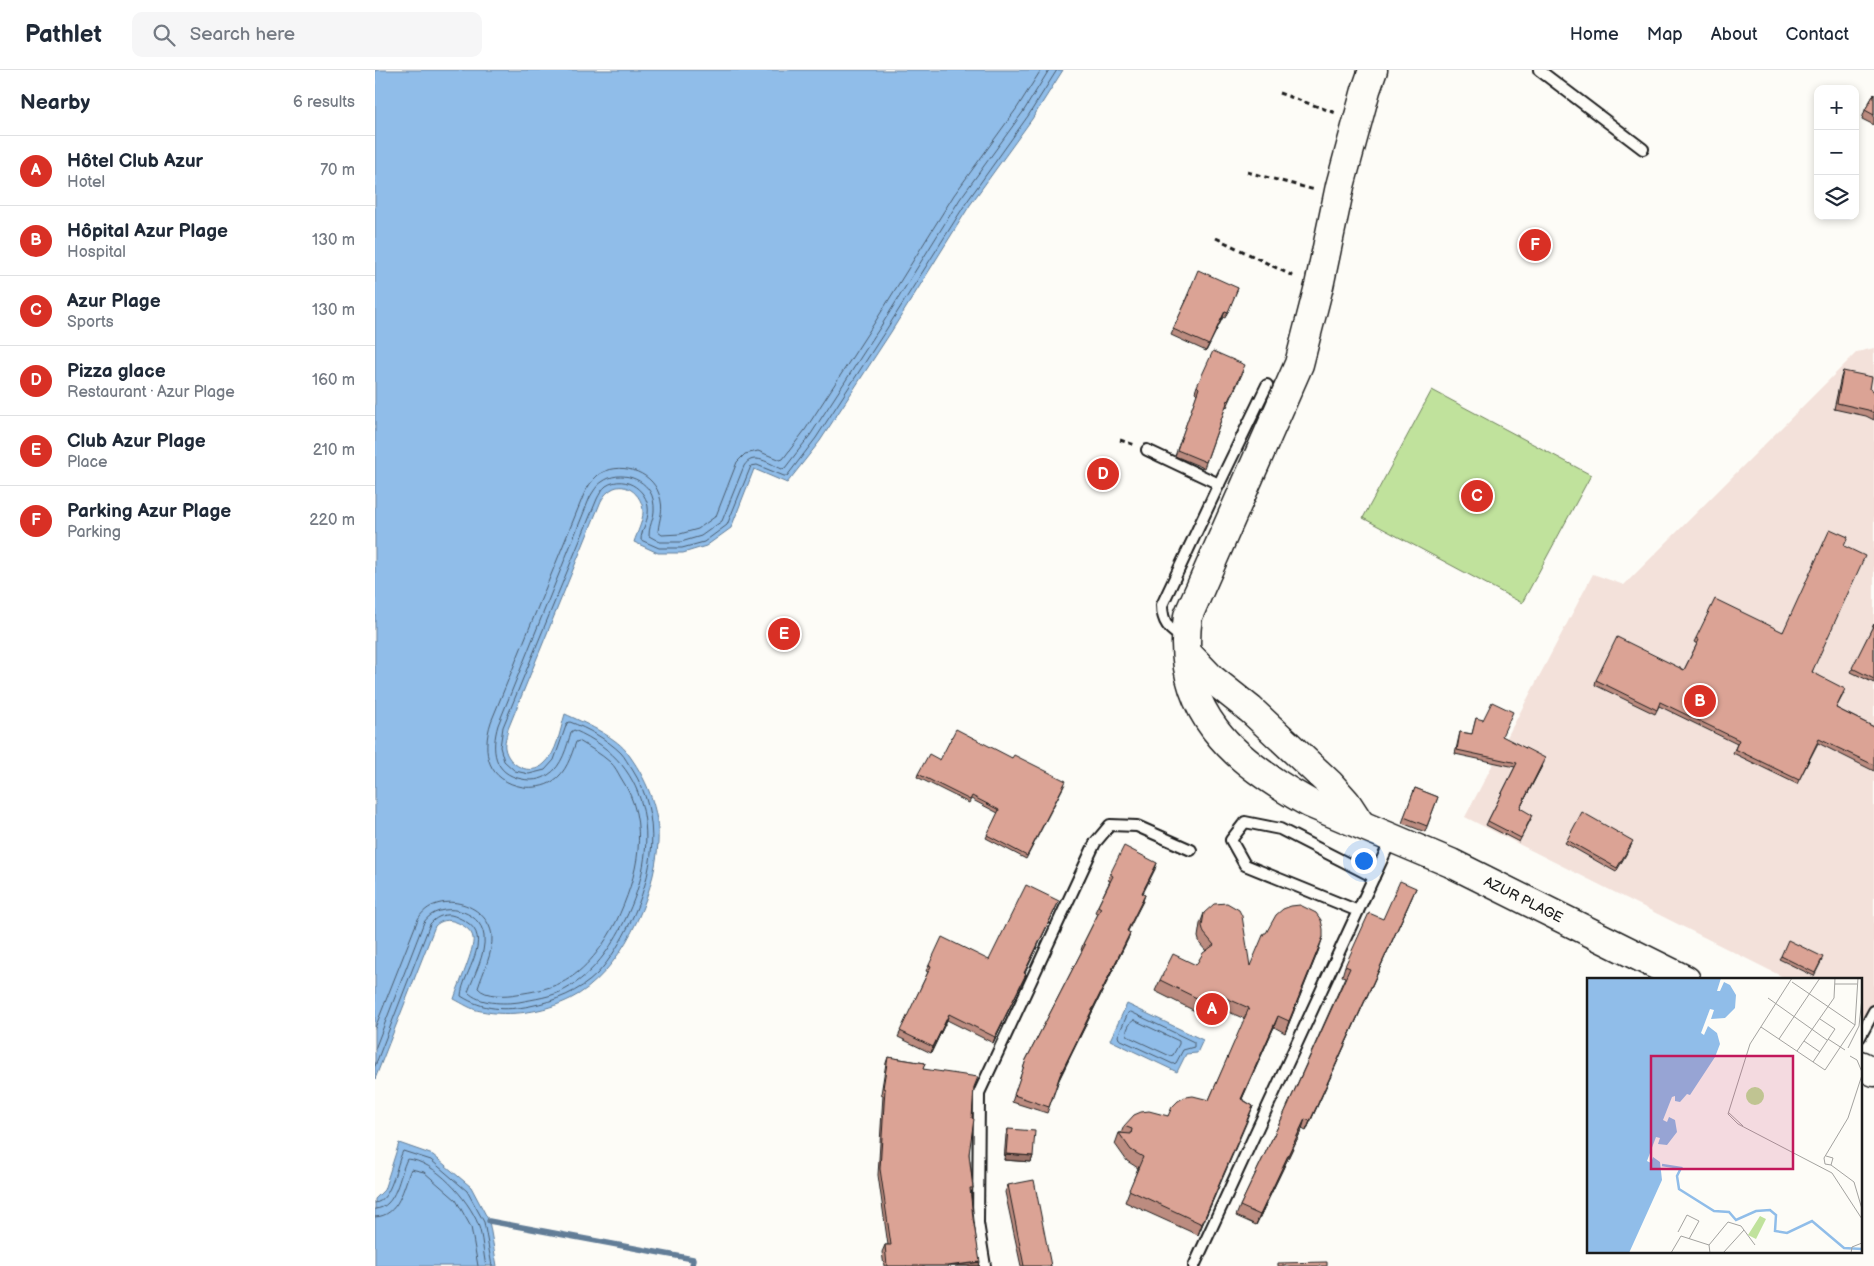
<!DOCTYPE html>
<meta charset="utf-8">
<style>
:root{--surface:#fff;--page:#f6f6f7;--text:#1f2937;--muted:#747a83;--line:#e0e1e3;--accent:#d93025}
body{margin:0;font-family:"Balsamiq Sans",sans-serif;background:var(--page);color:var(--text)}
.controls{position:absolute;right:15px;top:15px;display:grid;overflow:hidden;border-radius:10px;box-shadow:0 2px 8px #0003}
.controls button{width:45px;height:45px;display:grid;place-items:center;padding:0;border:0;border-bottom:1px solid var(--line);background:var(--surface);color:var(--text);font:25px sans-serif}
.you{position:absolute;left:988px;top:790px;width:18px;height:18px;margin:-12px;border:4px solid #fff;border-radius:50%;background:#1a73e8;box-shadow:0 0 0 8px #1a73e833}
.badge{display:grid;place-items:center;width:32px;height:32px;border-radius:50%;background:var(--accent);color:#fff;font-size:16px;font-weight:700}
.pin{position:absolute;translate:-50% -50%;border:2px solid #fff;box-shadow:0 1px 5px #0006}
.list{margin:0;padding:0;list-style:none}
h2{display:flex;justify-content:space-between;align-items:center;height:65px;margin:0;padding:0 20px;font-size:21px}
h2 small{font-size:16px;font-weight:400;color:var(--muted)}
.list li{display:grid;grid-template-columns:32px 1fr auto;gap:15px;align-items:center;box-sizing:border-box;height:70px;padding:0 20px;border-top:1px solid var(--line)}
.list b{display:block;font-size:19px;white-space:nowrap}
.list p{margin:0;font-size:16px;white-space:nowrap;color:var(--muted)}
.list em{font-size:16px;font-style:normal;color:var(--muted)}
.icon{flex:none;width:28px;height:28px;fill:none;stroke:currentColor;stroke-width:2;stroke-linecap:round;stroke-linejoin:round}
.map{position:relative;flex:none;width:1499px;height:1196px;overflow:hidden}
header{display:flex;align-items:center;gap:30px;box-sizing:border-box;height:70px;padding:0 25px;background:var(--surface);border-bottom:1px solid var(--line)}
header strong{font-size:24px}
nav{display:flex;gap:28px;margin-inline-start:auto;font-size:18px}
.search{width:350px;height:45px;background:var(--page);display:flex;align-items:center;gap:12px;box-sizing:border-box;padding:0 18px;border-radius:10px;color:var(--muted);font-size:19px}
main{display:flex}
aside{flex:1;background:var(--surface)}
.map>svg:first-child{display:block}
.built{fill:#f3e1da}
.green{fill:#c0e29c;stroke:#6e7f5c}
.water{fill:#90bde9;stroke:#627d97}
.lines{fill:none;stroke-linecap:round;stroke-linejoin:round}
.shore{stroke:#4a5c6e;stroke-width:1}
.stream{stroke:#627d97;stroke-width:5.5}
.lane-casing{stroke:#1c1c1c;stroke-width:14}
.secondary-casing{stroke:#1c1c1c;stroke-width:31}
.path{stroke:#1c1c1c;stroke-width:3;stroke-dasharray:5 4;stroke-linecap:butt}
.lane{stroke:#fdfcf7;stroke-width:10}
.secondary{stroke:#fdfcf7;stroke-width:28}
.wall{fill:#bc8c80;stroke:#1c1c1c}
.shaded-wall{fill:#997268;stroke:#1c1c1c}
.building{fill:#dba395;stroke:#1c1c1c}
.labels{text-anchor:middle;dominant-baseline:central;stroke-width:4;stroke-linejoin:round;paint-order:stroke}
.street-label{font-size:14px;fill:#1c1c1c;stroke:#fdfcf7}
.inset-river{fill:none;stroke:#90bde9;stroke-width:2.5}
.inset-road{fill:none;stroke:#a3a29f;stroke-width:1}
.view{fill:#c2185b;fill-opacity:0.15;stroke:#c2185b;stroke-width:2.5}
.inset-edge{fill:none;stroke:#1c1c1c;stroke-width:2.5}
</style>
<header>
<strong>Pathlet</strong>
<div class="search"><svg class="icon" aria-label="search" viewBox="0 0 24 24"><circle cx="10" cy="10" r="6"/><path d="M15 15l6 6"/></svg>Search here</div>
<nav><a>Home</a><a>Map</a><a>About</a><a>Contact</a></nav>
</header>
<main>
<aside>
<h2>Nearby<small>6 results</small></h2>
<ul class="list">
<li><span class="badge">A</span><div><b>Hôtel Club Azur</b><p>Hotel</p></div><em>70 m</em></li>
<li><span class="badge">B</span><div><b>Hôpital Azur Plage</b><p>Hospital</p></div><em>130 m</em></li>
<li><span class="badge">C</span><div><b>Azur Plage</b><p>Sports</p></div><em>130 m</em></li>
<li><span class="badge">D</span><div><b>Pizza glace</b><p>Restaurant · Azur Plage</p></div><em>160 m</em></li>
<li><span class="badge">E</span><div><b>Club Azur Plage</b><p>Place</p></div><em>210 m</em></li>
<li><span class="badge">F</span><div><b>Parking Azur Plage</b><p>Parking</p></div><em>220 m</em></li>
</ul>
</aside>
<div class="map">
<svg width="1499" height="1196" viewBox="0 0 1499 1196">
<rect width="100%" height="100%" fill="#fdfcf7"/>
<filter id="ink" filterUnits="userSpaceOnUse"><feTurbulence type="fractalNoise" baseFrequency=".02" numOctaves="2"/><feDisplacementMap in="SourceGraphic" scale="10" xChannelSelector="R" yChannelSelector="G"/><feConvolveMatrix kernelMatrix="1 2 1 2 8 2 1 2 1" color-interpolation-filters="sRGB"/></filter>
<g filter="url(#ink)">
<path class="built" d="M 1499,278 L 1499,953 L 1485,946 L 1485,910 L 1414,910 L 1090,747 L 1218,504 L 1249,515 L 1482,282 Z"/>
<path class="green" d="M 1057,320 L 1216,405 L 1147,533 L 988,448 Z"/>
<g class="water">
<path d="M 0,0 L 688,0 L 657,49 L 595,135 L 516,262 L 445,371 L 412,413 L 379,399 L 356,458 L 331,476 L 308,483 L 283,483 L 259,472 C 262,463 268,451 268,442 C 268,424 248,408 233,422 C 230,424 228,428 226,431 L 133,659 C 132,665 129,673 130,678 C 133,695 155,707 169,694 C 182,683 185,660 190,644 C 208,652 239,666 251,681 C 271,707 285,740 283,773 C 280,826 245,905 195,929 C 169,942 135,947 106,941 C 97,940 87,933 79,929 C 83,916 100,879 98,868 C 97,860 88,855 81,852 C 73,849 66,850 60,856 L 0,1009 Z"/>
<path d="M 752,934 L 828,970 L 822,983 L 811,984 L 802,1002 L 735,970 Z"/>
<path d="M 24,1073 L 58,1085 L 96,1117 L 114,1151 L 122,1196 L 0,1196 L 0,1129 L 9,1120 Z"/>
</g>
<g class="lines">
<g class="shore">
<path d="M 756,942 L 819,972 L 819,977 L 808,980 L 801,993 L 798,994 L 744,969 L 743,966 L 753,943 Z"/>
<path d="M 759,950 L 804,971 L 804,974 L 798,985 L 795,986 L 752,966 C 750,961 755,952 759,950 Z"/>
<path d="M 0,958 L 43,849 C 60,819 113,832 117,866 C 118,883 108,902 103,918 C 110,927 131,926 142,924 C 157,922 172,919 186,913 C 211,901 229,875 241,852 C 263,806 276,753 246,708 C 243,703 240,696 235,692 C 226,684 214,677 204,671 L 201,672 C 196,686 191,703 178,711 C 170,717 157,718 148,717 C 113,711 106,683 116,652 L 209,424 C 212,418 217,410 223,405 C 243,391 276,400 284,424 C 290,441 284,447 283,462 L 287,465 L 305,464 L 323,459 L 341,446 L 362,392 L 370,384 L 383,381 L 405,390 L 408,389 L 430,360 L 500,252 L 579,125 L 642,38 L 666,0"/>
<path d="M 0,979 L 49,852 C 64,830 106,839 109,866 C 111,884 99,905 93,922 C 104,934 129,934 144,932 C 159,929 177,927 191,919 C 218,904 236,878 250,850 C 285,779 281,695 199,660 L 196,662 C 192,676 187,697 173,705 C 166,710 155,711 147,709 C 118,704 116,679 123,655 L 215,427 C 218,422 222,415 227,412 C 244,399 273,408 278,429 C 282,448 274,451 274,466 L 285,472 L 306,472 L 326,466 L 347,451 L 369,396 C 378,381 395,394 407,399 L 410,398 L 436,364 L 506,256 L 585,129 L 648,42 L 674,0"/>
<path d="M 0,996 L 55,854 C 60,848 67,844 76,845 C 81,846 86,849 90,851 C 120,868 87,903 86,926 C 108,940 130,941 155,936 C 180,931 204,922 222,904 C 236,889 246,871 255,853 C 279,804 288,747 257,699 C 253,694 250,687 246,683 C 233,670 212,658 195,652 L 192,653 L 179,690 L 170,700 L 154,704 L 140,701 L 129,691 L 125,677 L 128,657 L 222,429 C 224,425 227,419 231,416 C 251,403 276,422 273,444 C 272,453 266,461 266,470 L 284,478 L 307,478 L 329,472 L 352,455 L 376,396 L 382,395 L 409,406 L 412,406 L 441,368 L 511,260 L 591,133 L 653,46 L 682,0"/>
<path d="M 0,1133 C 17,1131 21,1094 28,1081 L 56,1090 L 92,1121 L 109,1152 L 117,1196"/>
<path d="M 0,1139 C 22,1138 24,1105 32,1089 C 59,1090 94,1130 103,1154 C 108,1167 108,1183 111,1196"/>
<path d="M 0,1147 C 25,1146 28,1117 36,1099 L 49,1102 L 81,1130 L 96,1157 L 103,1196"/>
</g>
<path class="stream" d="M 114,1151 L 318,1189 L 317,1196"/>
<defs>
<g id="lane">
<path d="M 1164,0 L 1268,79"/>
<path d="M 772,380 L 844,414 L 787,535 C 787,552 794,562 810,568"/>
<path d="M 844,414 L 892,315"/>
<path d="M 983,841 L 1017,768"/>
<path d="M 1485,967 L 1499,941"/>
<path d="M 610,1196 L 603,1153 L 604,1023 L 720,773 L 735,755 L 762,756 L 816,780"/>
<path d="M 819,1196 L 983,841 L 870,795 L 856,770 L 870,752 L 905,759 L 999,807"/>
</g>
<g id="secondary">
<path id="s1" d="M 998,0 L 991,20 L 965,116 L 944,216 L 924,294 L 813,546 C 799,641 859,691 934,733 L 1076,793 L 1311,910"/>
<path d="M 812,583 L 837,609 L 876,640 L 955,714 L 971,732 L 984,752"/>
<path d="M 1485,995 L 1499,1002"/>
</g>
</defs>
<use href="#lane" class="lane-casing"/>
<use href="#secondary" class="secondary-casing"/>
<g class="path">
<path d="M 904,23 L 961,43"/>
<path d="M 872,102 L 940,120"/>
<path d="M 841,168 L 920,207"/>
<path d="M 745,370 L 760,375"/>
</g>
<use href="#lane" class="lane"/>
<use href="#secondary" class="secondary"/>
</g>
<g class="wall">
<path d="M 1499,24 L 1499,55 L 1487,49 L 1490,40 Z"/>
<path d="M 863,218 L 850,248 L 848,247 L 831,281 L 796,265 L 811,231 L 810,231 L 813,224 Z"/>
<path d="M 1468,301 L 1495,319 L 1499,321 L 1499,350 L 1491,346 L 1459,339 L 1466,307 Z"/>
<path d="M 868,302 L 852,337 L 851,336 L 829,398 L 800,386 L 822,324 L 820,322 L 822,316 Z"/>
<path d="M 1469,476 L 1437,603 L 1469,623 L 1461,638 L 1499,657 L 1499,701 L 1443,673 L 1422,714 L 1358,683 L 1362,674 L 1284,636 L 1280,644 L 1220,615 L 1221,610 L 1309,600 L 1322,574 L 1319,572 L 1321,568 L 1408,562 Z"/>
<path d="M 1499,554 L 1499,613 L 1476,602 Z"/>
<path d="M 1101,648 L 1127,666 L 1169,692 L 1145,738 L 1156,749 L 1144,772 L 1111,755 L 1140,697 L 1080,684 L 1085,662 L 1097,664 Z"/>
<path d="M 637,688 L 690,714 L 651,789 L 611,768 L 623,743 L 596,729 L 594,733 L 542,707 L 543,704 L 565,690 Z"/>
<path d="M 1040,718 L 1063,727 L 1050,762 L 1027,753 Z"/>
<path d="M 1192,770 L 1257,774 L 1241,802 L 1190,773 Z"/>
<path d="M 780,799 L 768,823 L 768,831 L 752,861 L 755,863 L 753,869 L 684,1010 L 672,1043 L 637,1032 L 651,990 L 707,881 L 706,880 L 708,874 L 723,844 L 720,842 L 735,811 L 733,810 L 735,804 Z"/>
<path d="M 1037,827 L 931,1061 L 927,1059 L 881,1155 L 861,1146 L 865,1136 L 908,1046 L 970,907 L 967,906 L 970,896 L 1008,849 Z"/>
<path d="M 681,837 L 650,903 L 651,904 L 648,910 L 618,973 L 572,950 L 556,983 L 523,967 L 553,902 L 551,901 L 554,895 L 614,890 Z"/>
<path d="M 829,843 L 875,896 L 944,879 L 910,963 L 899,957 L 867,1029 L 878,1036 L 823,1165 L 750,1132 L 763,1098 L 752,1091 L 740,1074 L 744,1063 L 746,1063 L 749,1056 L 793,1046 L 834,1030 L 870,949 L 840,936 L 834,948 L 780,921 L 785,910 L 821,895 L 831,881 L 825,874 L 823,867 L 825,854 Z"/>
<path d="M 1406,886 L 1447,890 L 1439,906 L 1404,889 Z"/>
<path d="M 513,987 L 550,993 L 548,999 L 599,1017 L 594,1084 L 598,1118 L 596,1123 L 604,1196 L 509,1196 L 507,1182 L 510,1175 L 513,1175 L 503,1105 L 508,1025 L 506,1024 L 511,993 Z"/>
<path d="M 633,1059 L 658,1086 L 656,1092 L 629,1090 L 631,1065 Z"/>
<path d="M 633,1115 L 676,1196 L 646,1196 L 630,1122 Z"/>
</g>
<g class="shaded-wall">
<path d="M 850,241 L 848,247 L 831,281 L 834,275 Z"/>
<path d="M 1170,688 L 1169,692 L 1143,742 Z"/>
<path d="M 782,793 L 780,799 L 765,829 L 767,823 Z"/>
<path d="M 1041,818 L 1037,827 L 931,1061 L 935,1051 Z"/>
<path d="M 770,825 L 768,831 L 750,867 L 752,861 Z"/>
<path d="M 684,831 L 681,837 L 647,909 L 649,903 Z"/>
<path d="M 755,863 L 753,869 L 683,1011 L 685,1005 Z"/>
<path d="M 948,867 L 944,879 L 910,963 L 914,951 Z"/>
<path d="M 651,904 L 648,910 L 618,973 L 620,967 Z"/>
<path d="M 844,925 L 840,936 L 834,948 L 838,936 Z"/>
<path d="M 574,944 L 572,950 L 556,983 L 558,977 Z"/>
<path d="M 903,946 L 899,957 L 862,1040 L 866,1029 Z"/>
<path d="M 878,1036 L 874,1047 L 823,1165 L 827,1154 Z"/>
<path d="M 930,1049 L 927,1059 L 881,1155 L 885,1145 Z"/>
<path d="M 631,1084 L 658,1086 L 656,1092 L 629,1090 Z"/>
<path d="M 605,1192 L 604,1196 L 572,1196 Z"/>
</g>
<g class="building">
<path d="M 1499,24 L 1499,45 L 1490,40 Z"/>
<path d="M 823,200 L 863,218 L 853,242 L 850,241 L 834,275 L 798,259 L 814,225 L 813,224 Z"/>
<path d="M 838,281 L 870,295 L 854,331 L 853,330 L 831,392 L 802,380 L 824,318 L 822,316 Z"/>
<path d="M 1468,301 L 1497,307 L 1495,319 L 1499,321 L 1499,343 L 1493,340 L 1462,333 Z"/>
<path d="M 1455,459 L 1473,467 L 1469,476 L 1490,486 L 1437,602 L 1470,619 L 1461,638 L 1499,657 L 1499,695 L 1444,669 L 1424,710 L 1360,679 L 1364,670 L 1285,632 L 1282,640 L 1221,610 L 1242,567 L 1309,600 L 1324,570 L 1321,568 L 1340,529 L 1408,562 Z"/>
<path d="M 1499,554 L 1499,609 L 1477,598 Z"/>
<path d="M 1117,632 L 1138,642 L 1127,666 L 1170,688 L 1145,738 L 1157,745 L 1146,768 L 1113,751 L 1142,693 L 1082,680 L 1085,662 L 1097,664 L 1101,648 L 1108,650 Z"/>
<path d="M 581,659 L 637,688 L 639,685 L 691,711 L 652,786 L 612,765 L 624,740 L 597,726 L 595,730 L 543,704 L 554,684 L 565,690 Z"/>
<path d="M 1040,718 L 1063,727 L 1052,756 L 1029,747 Z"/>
<path d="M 1207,742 L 1258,771 L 1242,798 L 1192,770 Z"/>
<path d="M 749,776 L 782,793 L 767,823 L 770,825 L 752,861 L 755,863 L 685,1005 L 674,1037 L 639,1025 L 651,990 L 710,875 L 708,874 L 726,838 L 723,836 L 738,806 L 735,804 Z"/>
<path d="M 1025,811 L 1041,818 L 935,1051 L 930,1049 L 885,1145 L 865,1136 L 908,1046 L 975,898 L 970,896 L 994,843 L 1008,849 Z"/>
<path d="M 651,815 L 684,831 L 649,903 L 651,904 L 620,967 L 574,944 L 558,977 L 525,961 L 556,896 L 554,895 L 567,867 L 614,890 Z"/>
<path d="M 852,833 L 864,840 L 867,846 L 875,896 L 889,863 L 891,863 L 901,845 L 908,839 L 916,836 L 925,835 L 941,843 L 946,850 L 948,859 L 948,867 L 914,951 L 903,946 L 866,1029 L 878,1036 L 827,1154 L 754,1120 L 768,1087 L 756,1080 L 744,1063 L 756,1064 L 757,1059 L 749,1056 L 759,1045 L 766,1042 L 774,1041 L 793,1046 L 797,1037 L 803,1031 L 810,1027 L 818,1026 L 834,1030 L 874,938 L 844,925 L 838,936 L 785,910 L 798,884 L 821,895 L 828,883 L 839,875 L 829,863 L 827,856 L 829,843 L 839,834 Z"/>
<path d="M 1413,870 L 1448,887 L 1440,903 L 1406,886 Z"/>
<path d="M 513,987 L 550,993 L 548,999 L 603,1007 L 599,1017 L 597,1048 L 599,1049 L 594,1084 L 598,1118 L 595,1118 L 598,1148 L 605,1192 L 572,1196 L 512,1196 L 510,1175 L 516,1175 L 505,1099 L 510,1019 L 508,1018 Z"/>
<path d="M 633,1059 L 660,1061 L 658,1086 L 631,1084 Z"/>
<path d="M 659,1110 L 676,1196 L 649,1196 L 633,1115 Z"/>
<path d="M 952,1192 L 952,1196 L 903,1196 L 903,1193 Z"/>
</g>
</g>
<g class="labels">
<g class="street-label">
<text stroke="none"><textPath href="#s1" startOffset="1054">AZUR PLAGE</textPath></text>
</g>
</g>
<g transform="translate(1212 908)">
<rect width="275" height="275" fill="#fdfcf7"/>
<path d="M159 118a9 9 0 1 1 18 0a9 9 0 1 1-18 0ZM 173,238 L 179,241 L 169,261 L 161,257 Z" fill="#c0e29c"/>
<path d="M 0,0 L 134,0 L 130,13 L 133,13 L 137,4 L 143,7 L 149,17 L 148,30 L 138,40 L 124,41 L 127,32 L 123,31 L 114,55 L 117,57 L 121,48 L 130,55 L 133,66 L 128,79 L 103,117 L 100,116 L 93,124 L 88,123 L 88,118 L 85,119 L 76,142 L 80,144 L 82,139 L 88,142 L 90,154 L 80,167 L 71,166 L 73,160 L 69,159 L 60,183 L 64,185 L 66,179 L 73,184 L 75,202 L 42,275 L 0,275 Z" fill="#90bde9"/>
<path class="inset-river" d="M 75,187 L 94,190 L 90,198 L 92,211 L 127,233 L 142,234 L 149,242 L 169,233 L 183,232 L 189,237 L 188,253 L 200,255 L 225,243 L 257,270 L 275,271"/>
<path class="inset-road" d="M 205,0 L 163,66 L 141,136 L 151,146 L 245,195 L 275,241M 205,4 L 268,47M 248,6 L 270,6M 181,20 L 240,62M 174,49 L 238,92 L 268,47 L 271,0M 192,61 L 233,0M 241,61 L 258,72M 217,63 L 233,74M 261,70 L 272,48 L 275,20M 210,73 L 247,20 L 248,0M 263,78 L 270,82 L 275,94M 226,84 L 248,51 L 233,41M 141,134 L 156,148M 239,178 L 246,180 L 244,187 L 238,186 L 237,180 L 261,140 L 275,97M 244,187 L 267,204 L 275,231M 91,254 L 100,237 L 112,243 L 102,261M 122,267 L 141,244 L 154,248 L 168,267M 84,275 L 94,258 L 122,267 L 123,275M 136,275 L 157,252M 264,275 L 265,269 L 275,265"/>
<path class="view" d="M 64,78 L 206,78 L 206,191 L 64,191 Z"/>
<rect width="275" height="275" class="inset-edge"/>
</g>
</svg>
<div class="controls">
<button>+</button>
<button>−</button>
<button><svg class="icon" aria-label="layers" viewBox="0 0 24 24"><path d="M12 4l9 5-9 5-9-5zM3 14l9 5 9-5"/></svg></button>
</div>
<div class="you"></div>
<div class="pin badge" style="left:837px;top:939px">A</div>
<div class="pin badge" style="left:1325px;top:631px">B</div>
<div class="pin badge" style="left:1102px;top:426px">C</div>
<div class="pin badge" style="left:728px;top:404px">D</div>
<div class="pin badge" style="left:409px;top:564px">E</div>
<div class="pin badge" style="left:1160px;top:175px">F</div>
</div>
</main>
